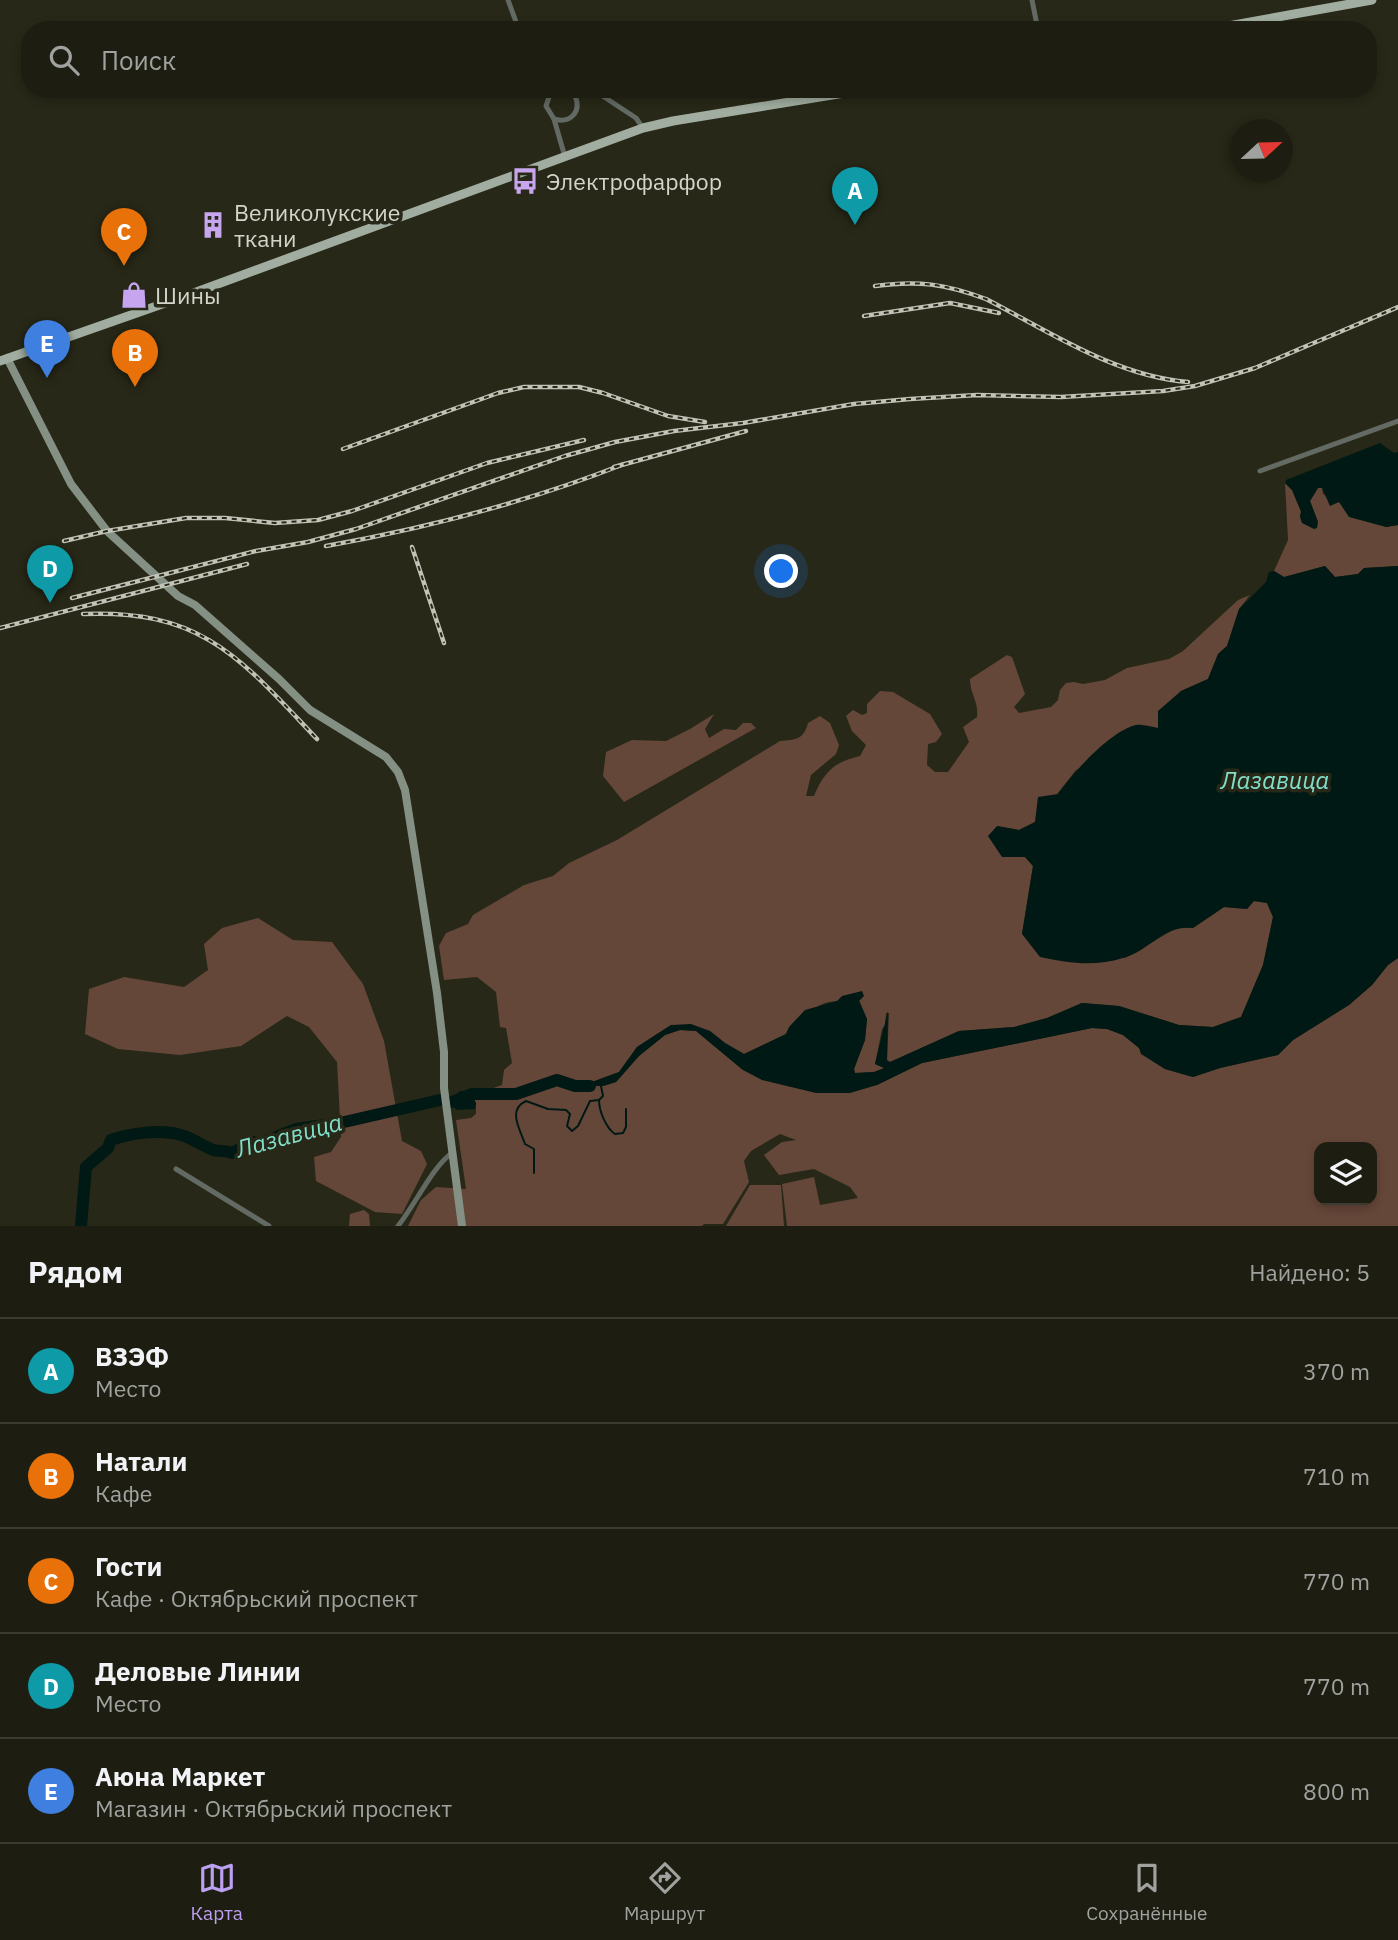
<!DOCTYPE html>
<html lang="ru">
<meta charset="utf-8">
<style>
:root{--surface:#1d1e11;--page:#2a2b1f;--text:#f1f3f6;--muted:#a0a29f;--line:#3b3c31;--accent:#bca0f2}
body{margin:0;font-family:"IBM Plex Sans",sans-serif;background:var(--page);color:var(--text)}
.controls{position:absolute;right:21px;bottom:21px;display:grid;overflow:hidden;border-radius:14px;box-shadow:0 4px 10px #0003}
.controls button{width:63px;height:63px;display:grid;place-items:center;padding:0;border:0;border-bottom:2px solid var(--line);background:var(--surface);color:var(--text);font:35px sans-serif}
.compass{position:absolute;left:1230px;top:119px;width:63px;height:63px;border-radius:50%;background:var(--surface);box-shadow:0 4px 10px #0003;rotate:68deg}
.you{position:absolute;left:782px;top:572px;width:24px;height:24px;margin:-18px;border:5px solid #fff;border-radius:50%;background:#1a73e8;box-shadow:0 0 0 10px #1a73e833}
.badge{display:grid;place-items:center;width:46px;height:46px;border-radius:50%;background:var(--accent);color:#fff;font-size:23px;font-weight:700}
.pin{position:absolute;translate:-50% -58px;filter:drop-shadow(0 2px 4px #0008)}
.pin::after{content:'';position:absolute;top:37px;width:24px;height:21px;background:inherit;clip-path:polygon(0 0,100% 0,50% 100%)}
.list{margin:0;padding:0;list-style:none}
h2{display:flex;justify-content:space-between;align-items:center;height:91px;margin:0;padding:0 28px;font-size:30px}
h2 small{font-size:23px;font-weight:400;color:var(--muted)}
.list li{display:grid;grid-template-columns:46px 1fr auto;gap:21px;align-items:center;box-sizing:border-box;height:105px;padding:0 28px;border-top:2px solid var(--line)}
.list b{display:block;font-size:26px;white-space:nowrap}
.list p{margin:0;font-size:23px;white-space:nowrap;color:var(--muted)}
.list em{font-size:23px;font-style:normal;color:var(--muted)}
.icon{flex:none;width:38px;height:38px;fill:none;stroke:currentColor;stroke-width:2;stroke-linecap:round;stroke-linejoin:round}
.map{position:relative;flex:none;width:1398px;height:1226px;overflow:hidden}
.search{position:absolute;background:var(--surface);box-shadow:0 4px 10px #0003;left:21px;right:21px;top:21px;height:77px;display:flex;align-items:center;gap:18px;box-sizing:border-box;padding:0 24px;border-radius:28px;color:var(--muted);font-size:26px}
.sheet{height:616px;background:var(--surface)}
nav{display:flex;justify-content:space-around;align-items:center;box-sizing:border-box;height:98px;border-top:2px solid var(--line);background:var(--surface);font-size:19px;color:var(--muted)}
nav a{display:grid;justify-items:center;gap:4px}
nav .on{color:var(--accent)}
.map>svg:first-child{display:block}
.green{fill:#654739;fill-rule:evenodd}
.water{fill:#001914}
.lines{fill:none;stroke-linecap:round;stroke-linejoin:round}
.stream{stroke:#001914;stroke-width:2}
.river{stroke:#001914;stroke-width:12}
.street{stroke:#636a63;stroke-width:5}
.secondary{stroke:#859085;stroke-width:8}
.primary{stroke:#a0ada0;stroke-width:9}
.rail-casing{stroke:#c1c3b7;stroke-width:4.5}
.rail{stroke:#272817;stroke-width:2;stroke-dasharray:5;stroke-linecap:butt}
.labels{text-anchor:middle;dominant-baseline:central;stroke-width:7;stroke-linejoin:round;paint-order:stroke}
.poi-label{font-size:23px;fill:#d3d5ca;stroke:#272817;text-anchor:start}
.water-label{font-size:24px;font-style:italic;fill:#7fdfcb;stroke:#272817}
</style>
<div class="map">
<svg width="1398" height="1226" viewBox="0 0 1398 1226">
<rect width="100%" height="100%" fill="#272817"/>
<g class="green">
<path d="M 1285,483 L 1292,490 L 1301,512 L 1300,517 L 1318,522 L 1310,501 L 1318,488 L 1322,488 L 1323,494 L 1386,527 L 1398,525 L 1398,566 L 1364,568 L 1358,574 L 1335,577 L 1325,566 L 1284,577 L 1274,571 L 1288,540 Z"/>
<path d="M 1250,595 L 1239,609 L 1227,646 L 1218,654 L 1208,679 L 1181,691 L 1158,728 L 1076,770 L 1035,822 L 1019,830 L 997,826 L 1033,866 L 1022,934 L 1125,958 L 1178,927 L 1193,928 L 1224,907 L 1247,909 L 1254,901 L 1267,903 L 1273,917 L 1263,965 L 1241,1017 L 1213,1027 L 1179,1025 L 1119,1006 L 1082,1003 L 1047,1018 L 1014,1027 L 959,1031 L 890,1062 L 887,1061 L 889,1013 L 886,1013 L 885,1025 L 882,1029 L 875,1064 L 885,1068 L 874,1072 L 855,1073 L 854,1069 L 865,1040 L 867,1019 L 859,1000 C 848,1001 835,1000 825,1003 C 814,1007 790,1024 786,1034 L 744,1054 L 725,1043 L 710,1031 L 671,1025 L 637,1047 L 619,1072 L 592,1082 L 577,1081 L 575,1085 L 603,1086 L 616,1082 L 639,1056 L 665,1035 L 680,1030 L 696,1031 L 743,1070 L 877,1085 L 922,1063 L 1092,1028 L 1107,1029 L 1123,1035 L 1139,1048 L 1142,1054 L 1165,1069 L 1193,1077 L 1220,1068 L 1278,1055 L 1293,1040 L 1349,1005 L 1372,985 L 1388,965 L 1398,958 L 1398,1226 L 787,1226 L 782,1184 L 814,1177 L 820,1205 L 858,1198 L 850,1187 L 814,1169 L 779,1175 L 764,1155 L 782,1142 L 796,1140 L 780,1134 L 751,1151 L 744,1161 L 749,1182 L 723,1224 L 704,1224 L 702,1226 L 408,1226 L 421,1200 L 436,1187 L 466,1189 L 456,1120 L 471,1118 L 476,1114 L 476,1103 L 468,1091 L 488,1090 L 502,1085 L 504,1070 L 512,1063 L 506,1028 L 500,1027 L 496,992 L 477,977 L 444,980 L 439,946 L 446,933 L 468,924 L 473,915 L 524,885 L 553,876 L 569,863 L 617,840 L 780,741 C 796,740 804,739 808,723 L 820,716 L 830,723 L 839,745 L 836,754 L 811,775 L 806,796 L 814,796 C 824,772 834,762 860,756 L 866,745 L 852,731 L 846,716 L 853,710 L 862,715 L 867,713 L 867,704 L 880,691 L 893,692 L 930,714 L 942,734 L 936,742 L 928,744 L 927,765 L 935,772 L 948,772 L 969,742 L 963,727 L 977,717 C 979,701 970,695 970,679 L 1007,655 L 1012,657 L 1025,694 L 1014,707 L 1019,713 L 1051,707 L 1058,700 L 1060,690 L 1066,683 L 1074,682 L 1083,684 L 1105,680 L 1127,668 L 1169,659 L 1183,651 L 1238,600 ZM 1319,1147 L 1372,1147 L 1372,1200 L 1319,1200 Z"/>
<path d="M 714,714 L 705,729 L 709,738 L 724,729 L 736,730 L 743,723 L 751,723 L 756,728 L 624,802 L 603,776 L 606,752 L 632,740 L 666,741 L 690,729 Z"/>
<path d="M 258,918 L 293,940 L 332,942 L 363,984 L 384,1041 L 402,1141 L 421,1151 L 427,1164 L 402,1214 L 375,1212 L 316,1181 L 314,1157 L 331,1152 L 341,1137 L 337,1062 L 309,1027 L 287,1016 L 241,1046 L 180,1055 L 118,1049 L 85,1034 L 89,989 L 124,977 L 184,987 L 208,970 L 204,944 L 222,928 Z"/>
<path d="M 750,1185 L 781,1185 L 784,1226 L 726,1226 Z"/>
<path d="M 364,1210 L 369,1214 L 370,1226 L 349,1226 L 350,1214 Z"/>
</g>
<g class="water">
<path d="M 1380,443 L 1394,453 L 1398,452 L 1398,525 L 1386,527 L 1349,517 L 1339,502 L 1330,506 L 1322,488 L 1318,488 L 1310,501 L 1318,522 L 1317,528 L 1314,529 L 1302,523 L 1300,517 L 1301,511 L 1292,490 L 1285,483 L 1286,480 Z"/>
<path d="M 1325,566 L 1335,577 L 1358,574 L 1364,568 L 1398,566 L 1398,958 L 1388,965 L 1372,985 L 1349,1005 L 1293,1040 L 1278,1055 L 1220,1068 L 1193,1077 L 1165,1069 L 1141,1054 L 1139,1048 L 1123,1035 L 1107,1029 L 1092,1028 L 922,1063 L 877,1085 L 850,1093 L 816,1093 L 762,1080 L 743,1070 L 696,1031 L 680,1030 L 665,1035 L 639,1056 L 616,1082 L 603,1086 L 575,1086 L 577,1081 L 592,1082 L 619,1072 L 637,1047 L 671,1025 L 691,1024 L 710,1031 L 725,1043 L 744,1054 L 786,1034 L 789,1027 L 805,1010 L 837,1001 L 842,996 L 862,991 L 864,996 L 859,1001 L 867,1019 L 865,1040 L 854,1069 L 855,1073 L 874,1072 L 884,1068 L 875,1064 L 888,1011 L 887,1060 L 890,1062 L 959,1031 L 1014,1027 L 1047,1018 L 1082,1003 L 1119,1006 L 1179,1025 L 1213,1027 L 1241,1017 L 1263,965 L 1273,917 L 1267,903 L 1254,901 L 1247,909 L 1224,907 L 1193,928 C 1162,925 1150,951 1123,958 C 1094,967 1069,963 1040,957 L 1022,934 L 1033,866 L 1025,857 L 1002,857 L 988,836 L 997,826 L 1019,830 L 1035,822 L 1038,797 L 1058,794 C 1073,773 1110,731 1136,725 C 1142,724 1152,727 1158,728 L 1158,711 L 1181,691 L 1208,679 L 1218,654 L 1227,646 L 1239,609 L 1266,582 L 1269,572 L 1274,571 L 1284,577 Z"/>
<path d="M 460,1091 C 470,1091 472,1094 476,1103 L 475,1109 L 456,1110 L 452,1102 L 453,1097 Z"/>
</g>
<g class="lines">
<g class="stream">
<path d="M 599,1100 C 599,1111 606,1128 615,1134 L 623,1133 L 626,1127 L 626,1109"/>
<path d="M 534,1173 L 534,1149 L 525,1144 C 520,1129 507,1110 526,1101 L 548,1109 L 566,1110 L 570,1114 L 567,1126 L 572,1131 L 578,1126 L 590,1101 L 599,1100 L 603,1096 L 601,1086"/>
</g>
<g class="river">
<path d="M 452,1102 L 472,1094 L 516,1094 L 557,1080 L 575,1086 L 590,1086"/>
<path d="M 81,1226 L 86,1167 L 108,1148 L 111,1140 C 131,1133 161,1129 181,1135 C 192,1138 201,1145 211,1149 C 218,1153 224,1149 232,1153 L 253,1142 L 261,1143 L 296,1129 L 340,1123 L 440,1100"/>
</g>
<g class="street">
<path d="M 508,0 L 519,30"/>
<path d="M 1032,0 L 1038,30"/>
<path d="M 560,89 L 549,97 L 546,106 L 554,119 C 570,124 582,112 575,96 L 565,89"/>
<path d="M 592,89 L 636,118 L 643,128"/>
<path d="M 554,119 L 565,157"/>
<path d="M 1260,471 L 1398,421"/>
<path d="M 176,1169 L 269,1226"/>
<path d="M 398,1226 C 415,1205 433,1166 452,1153"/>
</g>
<path class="secondary" d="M 7,358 L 71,484 L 107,531 L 178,596 L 195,605 L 279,679 L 310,710 L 386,757 L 398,772 L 405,790 L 437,993 L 444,1052 L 444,1088 L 462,1226"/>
<g class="primary">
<path d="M 1206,30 L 1372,0"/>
<path d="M 0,361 L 188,295 L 643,128 L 673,121 L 869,89"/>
</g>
<defs>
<g id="rail">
<path d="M 875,286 C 918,280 945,284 986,299 C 1050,332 1115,376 1188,382"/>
<path d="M 864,316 L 950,303 L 999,313"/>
<path d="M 343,449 L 498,393 L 524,387 L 579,387 L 603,393 L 668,416 L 705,422"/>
<path d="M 614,467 L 746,431"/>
<path d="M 64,541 L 107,531 L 186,518 L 225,518 L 275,523 L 318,520 L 352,511 L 487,463 L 584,440"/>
<path d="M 326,546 C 427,528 528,502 624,464"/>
<path d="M 412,547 L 444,643"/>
<path d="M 72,598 L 256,551 L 308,542 L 356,529 L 565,456 L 615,442 L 674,431 L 743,423 L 854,404 L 910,399 L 977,395 L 1061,397 L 1163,391 L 1195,386 L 1255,368 L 1398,307"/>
<path d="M 83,614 C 203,609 241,659 317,739"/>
<path d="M 0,628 L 247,564"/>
</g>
</defs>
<use href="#rail" class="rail-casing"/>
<use href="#rail" class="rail"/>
</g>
<defs>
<symbol id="bus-bare" viewBox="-9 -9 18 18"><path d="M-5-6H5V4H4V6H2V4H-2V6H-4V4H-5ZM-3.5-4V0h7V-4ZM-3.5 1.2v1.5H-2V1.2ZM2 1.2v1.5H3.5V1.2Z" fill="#c7a6ef" stroke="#272817" stroke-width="2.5" paint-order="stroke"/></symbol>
<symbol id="building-bare" viewBox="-9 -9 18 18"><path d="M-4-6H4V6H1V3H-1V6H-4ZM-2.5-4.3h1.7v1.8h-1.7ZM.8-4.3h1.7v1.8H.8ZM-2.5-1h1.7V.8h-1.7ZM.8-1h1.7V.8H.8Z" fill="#c7a6ef" stroke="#272817" stroke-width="2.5" paint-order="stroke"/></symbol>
<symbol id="shop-bare" viewBox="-9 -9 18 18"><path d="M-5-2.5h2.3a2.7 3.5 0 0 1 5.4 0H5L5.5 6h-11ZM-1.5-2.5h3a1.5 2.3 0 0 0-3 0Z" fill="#c7a6ef" stroke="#272817" stroke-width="2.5" paint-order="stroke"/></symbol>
</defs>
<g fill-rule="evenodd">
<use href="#bus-bare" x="506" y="162" width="38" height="38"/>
<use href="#building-bare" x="194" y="206" width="38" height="38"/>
<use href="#shop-bare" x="115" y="276" width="38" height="38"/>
</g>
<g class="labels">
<g class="poi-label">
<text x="546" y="181">Электрофарфор</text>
<text x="234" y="212">Великолукские<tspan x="234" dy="26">ткани</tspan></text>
<text x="155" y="295">Шины</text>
</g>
<g class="water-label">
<text x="1275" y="780">Лазавица</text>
<text transform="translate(289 1135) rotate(-15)">Лазавица</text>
</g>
</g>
</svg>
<div class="controls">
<button><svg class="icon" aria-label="layers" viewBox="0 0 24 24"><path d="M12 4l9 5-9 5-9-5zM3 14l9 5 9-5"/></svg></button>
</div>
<svg class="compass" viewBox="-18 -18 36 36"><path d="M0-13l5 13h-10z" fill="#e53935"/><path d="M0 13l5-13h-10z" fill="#a0a29f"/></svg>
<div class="you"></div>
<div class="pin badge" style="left:855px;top:225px;background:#0f9aa8">A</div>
<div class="pin badge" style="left:135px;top:387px;background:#e8710a">B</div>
<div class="pin badge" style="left:124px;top:266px;background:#e8710a">C</div>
<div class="pin badge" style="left:50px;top:603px;background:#0f9aa8">D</div>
<div class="pin badge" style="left:47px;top:378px;background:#3f7fe0">E</div>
<div class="search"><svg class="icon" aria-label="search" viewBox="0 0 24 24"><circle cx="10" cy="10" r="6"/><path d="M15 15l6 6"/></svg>Поиск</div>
</div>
<section class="sheet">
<h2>Рядом<small>Найдено: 5</small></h2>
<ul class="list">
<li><span class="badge" style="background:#0f9aa8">A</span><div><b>ВЗЭФ</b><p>Место</p></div><em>370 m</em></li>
<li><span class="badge" style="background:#e8710a">B</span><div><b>Натали</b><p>Кафе</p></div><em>710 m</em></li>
<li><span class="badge" style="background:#e8710a">C</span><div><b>Гости</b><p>Кафе · Октябрьский проспект</p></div><em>770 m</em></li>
<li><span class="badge" style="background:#0f9aa8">D</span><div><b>Деловые Линии</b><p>Место</p></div><em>770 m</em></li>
<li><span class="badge" style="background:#3f7fe0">E</span><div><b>Аюна Маркет</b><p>Магазин · Октябрьский проспект</p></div><em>800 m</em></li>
</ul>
</section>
<nav>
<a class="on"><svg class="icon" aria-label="map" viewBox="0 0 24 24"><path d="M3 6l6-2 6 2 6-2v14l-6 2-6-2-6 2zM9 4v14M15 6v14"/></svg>Карта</a>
<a><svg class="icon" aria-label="directions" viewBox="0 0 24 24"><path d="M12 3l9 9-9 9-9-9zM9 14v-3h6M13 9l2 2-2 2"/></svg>Маршрут</a>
<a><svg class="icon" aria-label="saved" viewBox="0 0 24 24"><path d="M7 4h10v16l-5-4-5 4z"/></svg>Сохранённые</a>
</nav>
